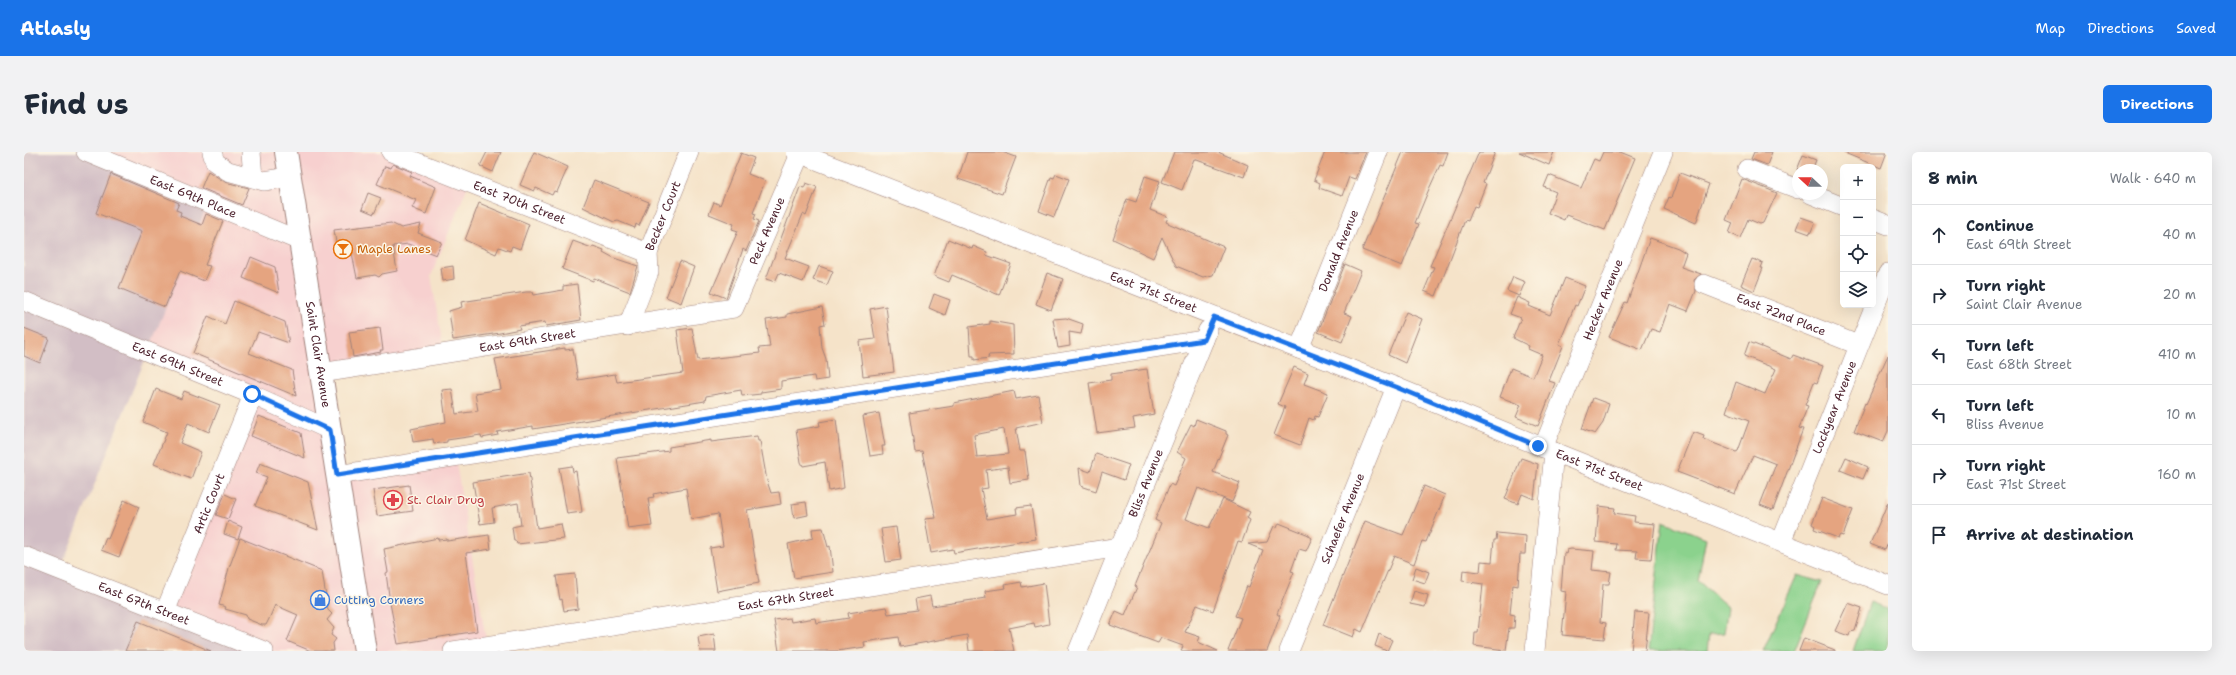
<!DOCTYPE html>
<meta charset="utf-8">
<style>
:root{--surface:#fff;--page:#f2f2f3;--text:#1f2937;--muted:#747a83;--line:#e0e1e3;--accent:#1a73e8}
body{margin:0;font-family:"Shantell Sans",sans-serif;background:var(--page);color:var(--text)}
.controls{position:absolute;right:12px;top:12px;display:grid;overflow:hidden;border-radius:6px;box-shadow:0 4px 16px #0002}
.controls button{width:36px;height:36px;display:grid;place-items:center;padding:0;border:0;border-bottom:1px solid var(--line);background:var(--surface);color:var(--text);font:20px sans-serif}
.compass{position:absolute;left:1768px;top:12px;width:36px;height:36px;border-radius:50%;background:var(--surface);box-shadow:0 4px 16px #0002;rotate:292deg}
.stop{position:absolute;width:12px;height:12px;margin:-9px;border:3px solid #1a73e8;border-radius:50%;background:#fff}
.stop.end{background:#1a73e8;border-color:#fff;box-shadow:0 1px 4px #0008}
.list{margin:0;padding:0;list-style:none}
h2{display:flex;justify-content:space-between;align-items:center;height:52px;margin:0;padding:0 16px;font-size:17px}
h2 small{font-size:13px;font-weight:400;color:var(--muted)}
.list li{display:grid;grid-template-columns:26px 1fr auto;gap:12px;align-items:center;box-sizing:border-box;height:60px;padding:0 16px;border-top:1px solid var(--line)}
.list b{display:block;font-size:15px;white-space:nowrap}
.list p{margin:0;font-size:13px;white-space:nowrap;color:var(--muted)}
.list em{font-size:13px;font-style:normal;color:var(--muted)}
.icon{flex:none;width:22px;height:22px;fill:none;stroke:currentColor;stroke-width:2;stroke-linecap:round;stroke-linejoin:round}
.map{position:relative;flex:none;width:1864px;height:499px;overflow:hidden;border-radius:6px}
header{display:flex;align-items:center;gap:24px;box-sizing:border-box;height:56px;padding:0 20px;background:var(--accent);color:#fff}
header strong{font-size:19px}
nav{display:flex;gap:22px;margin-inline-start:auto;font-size:14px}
.intro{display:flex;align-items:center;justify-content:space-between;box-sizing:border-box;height:96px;padding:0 24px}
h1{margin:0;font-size:28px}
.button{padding:10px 18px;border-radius:6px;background:var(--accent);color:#fff;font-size:14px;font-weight:700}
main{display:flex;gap:24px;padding:0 24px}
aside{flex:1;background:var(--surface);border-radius:6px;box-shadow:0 4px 16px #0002}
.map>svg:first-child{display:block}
.built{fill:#f7d0cf}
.industrial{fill:#d2bec5}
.green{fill:#8bd28d;stroke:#6a785c}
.building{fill:#e5a480;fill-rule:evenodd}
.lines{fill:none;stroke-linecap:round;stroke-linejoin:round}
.minor-casing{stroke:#a0817a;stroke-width:20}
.major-casing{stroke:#a0817a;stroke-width:24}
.minor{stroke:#fff;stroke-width:19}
.major{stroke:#fff;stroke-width:22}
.route{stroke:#1a73e8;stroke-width:5}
.labels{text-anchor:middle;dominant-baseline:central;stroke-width:3;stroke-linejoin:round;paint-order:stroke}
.street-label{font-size:12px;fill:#4a1f2b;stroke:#fcf5e5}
.food-label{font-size:12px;fill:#c56008;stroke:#fcf5e5;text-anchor:start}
.health-label{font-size:12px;fill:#be3a42;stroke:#fcf5e5;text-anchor:start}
.shop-label{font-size:12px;fill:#366cbe;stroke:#fcf5e5;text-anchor:start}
</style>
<header>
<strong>Atlasly</strong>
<nav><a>Map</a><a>Directions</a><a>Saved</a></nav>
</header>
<div class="intro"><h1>Find us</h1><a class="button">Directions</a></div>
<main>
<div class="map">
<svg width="1864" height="499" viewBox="0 0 1864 499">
<rect width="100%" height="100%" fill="#fcf5e5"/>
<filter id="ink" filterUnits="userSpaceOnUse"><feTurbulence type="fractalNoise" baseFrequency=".025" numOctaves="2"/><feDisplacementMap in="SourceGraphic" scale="8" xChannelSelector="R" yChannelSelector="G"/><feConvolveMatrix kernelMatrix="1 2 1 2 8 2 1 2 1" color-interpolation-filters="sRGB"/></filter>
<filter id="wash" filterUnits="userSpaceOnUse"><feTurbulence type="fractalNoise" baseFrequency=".012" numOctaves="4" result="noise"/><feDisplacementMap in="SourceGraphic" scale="16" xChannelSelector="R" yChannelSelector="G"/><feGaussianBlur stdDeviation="0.9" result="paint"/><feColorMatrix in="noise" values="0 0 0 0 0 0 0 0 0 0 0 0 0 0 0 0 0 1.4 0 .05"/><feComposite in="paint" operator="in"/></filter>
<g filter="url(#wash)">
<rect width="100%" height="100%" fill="#f5e3c9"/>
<path class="built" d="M 86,0 L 367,0 L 445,31 L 407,124 L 420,202 L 297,221 L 313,323 L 431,305 L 464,499 L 236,499 L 141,460 L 228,243 L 125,200 Z"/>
<path class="industrial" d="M 0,0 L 62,0 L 184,51 L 36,418 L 236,499 L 0,499 Z"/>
<g class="green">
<path d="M 1639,369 L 1682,386 L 1674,429 L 1704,455 L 1700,481 L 1685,482 L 1683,499 L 1624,499 Z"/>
<path d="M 1773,423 L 1798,430 L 1770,499 L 1739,499 Z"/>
<path d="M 1846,450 L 1864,457 L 1864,499 L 1829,499 Z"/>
</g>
<g id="blocks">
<g class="building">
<path d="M 463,0 L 477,0 L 469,20 L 456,14 Z"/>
<path d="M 510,0 L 544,15 L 533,40 L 530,39 L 528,43 L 512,36 L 510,39 L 496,33 Z"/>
<path d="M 943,0 L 978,0 L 992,5 L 978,42 L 934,27 Z"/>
<path d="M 1150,0 L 1194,0 L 1224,13 L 1220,25 L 1170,7 L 1158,38 L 1138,30 Z"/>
<path d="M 1301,0 L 1342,0 L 1331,27 L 1325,25 L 1318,44 L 1295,36 L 1296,31 L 1290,28 Z"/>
<path d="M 1379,0 L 1424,0 L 1419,14 L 1416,13 L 1405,37 L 1391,71 L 1395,72 L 1378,114 L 1338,98 Z"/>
<path d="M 1455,0 L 1471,0 L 1459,31 L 1462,32 L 1453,55 L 1450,54 L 1444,69 L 1441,68 L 1412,144 L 1400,139 L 1410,115 L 1406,114 Z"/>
<path d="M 1495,0 L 1530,0 L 1525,13 Z"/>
<path d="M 1579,0 L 1596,0 L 1611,6 L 1581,78 L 1542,63 L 1540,68 L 1524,61 L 1532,40 L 1520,35 L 1525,23 L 1557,36 L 1570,7 L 1575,9 Z"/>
<path d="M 1730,0 L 1748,0 L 1743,13 L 1727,7 Z"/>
<path d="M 1818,0 L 1863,0 L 1857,16 Z"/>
<path d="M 717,1 L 730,6 L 724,22 L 741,29 L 729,61 L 732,62 L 730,67 L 735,69 L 722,99 L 719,97 L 702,146 L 687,140 L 714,79 L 708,77 L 710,72 L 685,62 L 690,50 L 696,53 Z"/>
<path d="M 1779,3 L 1792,8 L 1788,18 L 1773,18 Z"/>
<path d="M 369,12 L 388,20 L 386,24 L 412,35 L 402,62 L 388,56 L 392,48 L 353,32 L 361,14 L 367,16 Z"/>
<path d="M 184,19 L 201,30 L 225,36 L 218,53 L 177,36 Z"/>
<path d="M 1656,21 L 1685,32 L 1672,71 L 1640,57 L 1645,45 L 1647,46 Z"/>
<path d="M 87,22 L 155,51 L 152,58 L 157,60 L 156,64 L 178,73 L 182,62 L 199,69 L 181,113 L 186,114 L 180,129 L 156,119 L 141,155 L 95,136 L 118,79 L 72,61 Z"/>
<path d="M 1032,22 L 1045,27 L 1030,65 L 1015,59 L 1027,25 L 1030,26 Z"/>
<path d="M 1121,24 L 1136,29 L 1126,58 L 1144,65 L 1142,70 L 1146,72 L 1200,95 L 1189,123 L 1179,125 L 1152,114 L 1138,85 L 1129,106 L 1089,87 L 1103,47 L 1112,50 Z"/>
<path d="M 1718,27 L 1753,41 L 1739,71 L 1736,72 L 1724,67 L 1716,86 L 1705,81 L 1709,71 L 1702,68 Z"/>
<path d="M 570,28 L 625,50 L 615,74 L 612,72 L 611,76 L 594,69 L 590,70 L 559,55 Z"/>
<path d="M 782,31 L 793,35 L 782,64 L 779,62 L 761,106 L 785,115 L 779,130 L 755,121 L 751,130 L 742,127 L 776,35 L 780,36 Z"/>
<path d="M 344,41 L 357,46 L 350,62 L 338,57 Z"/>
<path d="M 455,51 L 505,72 L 496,97 L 488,94 L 486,99 L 475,95 L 472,102 L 441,88 Z"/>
<path d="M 1777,65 L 1791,70 L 1786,82 L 1772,77 Z"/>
<path d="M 367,71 L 377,76 L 397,72 L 394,81 L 418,90 L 412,103 L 384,92 L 369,94 L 373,119 L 358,122 L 355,125 L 351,123 L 333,126 L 328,101 L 314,103 L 310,78 Z"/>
<path d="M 1626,86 L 1654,96 L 1662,101 L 1657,115 L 1677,122 L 1670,128 L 1672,139 L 1664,159 L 1646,152 L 1636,180 L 1627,177 L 1618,198 L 1585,185 L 1601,150 L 1603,151 Z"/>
<path d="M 924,87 L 948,97 L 949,94 L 963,100 L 962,103 L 987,112 L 975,143 L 928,123 L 925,130 L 910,124 Z"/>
<path d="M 549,89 L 568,96 L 569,94 L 580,98 L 579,100 L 590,106 L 614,114 L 606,140 L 570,126 L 569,129 L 538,117 Z"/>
<path d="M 227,105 L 251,115 L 255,141 L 219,126 Z"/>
<path d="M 1728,107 L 1739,111 L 1737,116 L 1739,116 L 1730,139 L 1717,133 Z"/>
<path d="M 656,109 L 670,115 L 657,151 L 642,145 Z"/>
<path d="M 1321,112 L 1337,119 L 1320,161 L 1328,164 L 1318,190 L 1294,180 Z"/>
<path d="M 429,114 L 430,127 L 419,129 L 417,116 Z"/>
<path d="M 795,114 L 809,119 L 803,133 L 789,128 Z"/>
<path d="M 1023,121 L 1039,127 L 1027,158 L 1012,152 Z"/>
<path d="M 1489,125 L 1501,130 L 1495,144 L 1483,139 Z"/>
<path d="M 1541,126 L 1561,134 L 1553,154 L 1551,153 L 1535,192 L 1539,194 L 1525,229 L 1531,231 L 1514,274 L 1492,265 L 1497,253 L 1476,245 L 1487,216 L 1509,225 L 1518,203 L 1504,197 L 1505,194 L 1489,186 L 1497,166 L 1486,162 L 1493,145 L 1506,151 L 1505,154 L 1526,163 Z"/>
<path d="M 553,132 L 557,168 L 522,174 L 521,170 L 495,174 L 496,177 L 476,181 L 429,188 L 425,159 L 438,155 L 437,150 L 502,140 L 509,140 L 510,143 L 539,138 L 539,134 Z"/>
<path d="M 910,142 L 926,148 L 921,163 L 905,156 Z"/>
<path d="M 210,149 L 261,170 L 265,191 L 234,180 L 225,201 L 268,218 L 272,244 L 169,201 L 184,164 L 201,172 Z"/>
<path d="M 862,154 L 870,220 L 839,224 L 835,189 L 851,187 L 846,157 Z"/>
<path d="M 798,155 L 801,172 L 796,173 L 798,196 L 802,207 L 804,227 L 791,229 L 790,224 L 757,229 L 757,237 L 737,240 L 737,242 L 718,244 L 717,238 L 682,244 L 681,249 L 509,277 L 509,274 L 473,280 L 474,283 L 458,286 L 457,283 L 423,288 L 423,290 L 410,292 L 409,287 L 389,290 L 387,277 L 422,270 L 418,238 L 428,237 L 432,262 L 454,259 L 451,241 L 477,237 L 471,207 L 541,196 L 541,198 L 549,197 L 554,228 L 591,222 L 593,230 L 659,221 L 653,178 L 668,176 L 674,208 L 736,201 L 735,196 L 746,195 L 742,168 L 763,165 L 763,162 Z"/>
<path d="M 1382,160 L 1398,167 L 1381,211 L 1364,203 Z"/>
<path d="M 1042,166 L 1059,172 L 1057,182 L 1045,180 L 1046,194 L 1034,196 L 1029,167 Z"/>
<path d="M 966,169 L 989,173 L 990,202 L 964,203 L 965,206 L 950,208 L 950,204 L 947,204 L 945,175 L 966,172 Z"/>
<path d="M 0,176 L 25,186 L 16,211 L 0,204 Z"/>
<path d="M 356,176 L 359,198 L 356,198 L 357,200 L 329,205 L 325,180 Z"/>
<path d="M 1725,190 L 1767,207 L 1769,203 L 1799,214 L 1793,231 L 1790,230 L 1781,253 L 1784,254 L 1775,276 L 1779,277 L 1749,358 L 1736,353 L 1752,312 L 1729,303 L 1711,342 L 1653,320 L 1669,280 L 1680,284 L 1679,287 L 1712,300 L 1714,299 L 1725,269 L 1702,260 L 1712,230 L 1741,242 L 1752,217 L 1720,204 Z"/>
<path d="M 1864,203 L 1864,279 L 1859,290 L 1830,279 L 1841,251 L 1842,252 Z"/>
<path d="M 1270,215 L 1284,221 L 1280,232 L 1304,241 L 1294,265 L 1291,264 L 1290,268 L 1285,266 L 1276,293 L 1250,283 L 1261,255 L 1254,252 Z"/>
<path d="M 1123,217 L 1130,262 L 1109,266 L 1111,276 L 1073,281 L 1065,231 L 1087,228 L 1087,222 Z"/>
<path d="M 132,237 L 157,247 L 160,239 L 196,253 L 185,280 L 164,271 L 156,291 L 177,300 L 167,327 L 130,312 L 143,280 L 119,270 Z"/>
<path d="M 990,239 L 992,247 L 1014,243 L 1019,270 L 992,276 L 996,299 L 1001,299 L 1005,328 L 986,331 L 984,315 L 962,318 L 964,336 L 957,337 L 963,367 L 993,362 L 992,356 L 1007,354 L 1012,387 L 930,401 L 929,397 L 907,401 L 901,367 L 912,366 L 898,299 L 891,300 L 885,261 L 930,254 L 930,251 ZM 980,277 L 984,302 L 953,305 L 950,283 Z"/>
<path d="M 1569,246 L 1585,252 L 1579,271 L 1571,282 L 1558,277 Z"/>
<path d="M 855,261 L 861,294 L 858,294 L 859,302 L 846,304 L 839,264 Z"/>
<path d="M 235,264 L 277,281 L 281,306 L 227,284 Z"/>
<path d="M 812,267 L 820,336 L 805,339 L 801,310 L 779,314 L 777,310 L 772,278 L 796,274 L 795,270 Z"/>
<path d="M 1172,267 L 1202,279 L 1202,282 L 1204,283 L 1189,320 L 1216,331 L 1208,350 L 1174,336 L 1162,367 L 1185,376 L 1199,347 L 1226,360 L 1223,366 L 1226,368 L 1218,390 L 1214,389 L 1189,459 L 1173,453 L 1161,480 L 1176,485 L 1174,490 L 1194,499 L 1157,499 L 1159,494 L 1137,486 L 1134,491 L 1086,473 L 1092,459 L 1101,463 L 1113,435 L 1111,434 L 1137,371 L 1131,368 L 1146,332 L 1150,334 L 1162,306 L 1153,300 L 1167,272 L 1170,274 Z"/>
<path d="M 733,284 L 734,289 L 736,289 L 743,329 L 747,341 L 755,340 L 757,352 L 723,358 L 735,431 L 693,439 L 686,396 L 699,394 L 694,362 L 667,367 L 662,336 L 629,342 L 630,345 L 624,346 L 628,374 L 604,377 L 593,306 L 645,299 L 645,295 L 687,288 L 687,290 Z"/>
<path d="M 1072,302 L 1105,313 L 1100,328 L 1078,320 L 1072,339 L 1057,334 L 1055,316 L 1066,320 Z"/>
<path d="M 1822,305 L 1844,315 L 1839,327 L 1816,318 Z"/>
<path d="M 1497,306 L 1514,312 L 1510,347 L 1498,342 L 1494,352 L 1481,347 Z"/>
<path d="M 236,311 L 284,330 L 294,378 L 231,354 L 243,325 L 232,321 Z"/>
<path d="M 548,314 L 549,320 L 552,319 L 558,360 L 543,362 L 535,316 Z"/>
<path d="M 505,321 L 513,376 L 537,372 L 540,387 L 493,392 L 492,389 L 490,389 L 488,375 L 497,373 L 494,351 L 468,356 L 470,370 L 456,372 L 449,330 Z"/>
<path d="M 385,333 L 389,359 L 353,364 L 349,338 Z"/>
<path d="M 1400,334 L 1421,343 L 1402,390 L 1398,389 L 1390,412 L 1370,404 L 1338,480 L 1332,477 L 1329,485 L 1299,473 L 1341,369 L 1379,383 Z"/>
<path d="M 201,342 L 212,347 L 204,367 L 192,363 Z"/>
<path d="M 1798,346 L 1829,358 L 1819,384 L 1816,383 L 1814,386 L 1790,377 L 1791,374 L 1788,372 Z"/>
<path d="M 100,348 L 115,355 L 95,405 L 77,398 L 82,386 L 84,387 Z"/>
<path d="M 782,350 L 784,363 L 770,366 L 768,352 Z"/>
<path d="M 1864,350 L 1864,391 L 1861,398 L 1846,392 Z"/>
<path d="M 1575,354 L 1591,356 L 1590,361 L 1611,364 L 1610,370 L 1631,372 L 1627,407 L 1612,406 L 1613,399 L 1592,398 L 1593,392 L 1572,390 Z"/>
<path d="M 204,369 L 218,375 L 214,387 L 200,382 Z"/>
<path d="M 1255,371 L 1285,383 L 1285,384 L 1288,386 L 1282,399 L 1275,397 L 1267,419 L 1270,420 L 1253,462 L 1256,464 L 1248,486 L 1243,499 L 1204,499 L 1217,466 L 1211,464 L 1223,434 L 1225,435 L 1239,398 L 1224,392 L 1243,390 L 1250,374 L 1253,376 Z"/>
<path d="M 872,375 L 877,408 L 862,410 L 857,377 Z"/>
<path d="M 799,376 L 804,395 L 806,394 L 809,420 L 770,426 L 764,392 L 789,386 L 788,377 Z"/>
<path d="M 1473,381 L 1502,384 L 1501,402 L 1496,402 L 1494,434 L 1489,433 L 1486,462 L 1491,463 L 1490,476 L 1485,476 L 1482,498 L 1450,494 L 1451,481 L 1454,481 L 1459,432 L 1438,429 L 1439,418 L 1456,420 L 1457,409 L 1468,410 L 1470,388 L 1472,388 Z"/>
<path d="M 465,383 L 467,397 L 442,401 L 453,479 L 374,492 L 366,451 L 362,421 L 364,420 L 360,397 L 414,386 L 414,388 L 423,387 L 423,389 Z"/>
<path d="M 216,386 L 298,419 L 304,458 L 308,462 L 303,468 L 310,476 L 307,483 L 312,487 L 309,491 L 310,499 L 287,499 L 263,489 L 274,463 L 251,453 L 245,467 L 242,473 L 238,473 L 223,467 L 222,463 L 201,457 L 202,455 L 195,453 L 205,416 Z"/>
<path d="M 1547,397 L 1570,399 L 1568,418 L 1587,420 L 1585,432 L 1579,432 L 1576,470 L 1582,471 L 1580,487 L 1538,483 L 1542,440 L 1537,439 L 1540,401 L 1542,402 L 1543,398 Z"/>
<path d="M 1392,415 L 1405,420 L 1401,431 L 1388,427 Z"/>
<path d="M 551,422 L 554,457 L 540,459 L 538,447 L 536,448 L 532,424 Z"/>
<path d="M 997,430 L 998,435 L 1020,431 L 1025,472 L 1011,475 L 1010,471 L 985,476 L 990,499 L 945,499 L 943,483 L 876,495 L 874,485 L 840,490 L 841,495 L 813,499 L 755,499 L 750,468 L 766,466 L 767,470 L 791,466 L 792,471 L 825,466 L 824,461 L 862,455 L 864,462 L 893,458 L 891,447 L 906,444 L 908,454 L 962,446 L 961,439 L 982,436 L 981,433 Z"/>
<path d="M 1390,439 L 1404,443 L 1401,455 L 1386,452 Z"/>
<path d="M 1824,451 L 1838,456 L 1831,479 L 1826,480 L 1825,484 L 1811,479 Z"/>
<path d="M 1611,460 L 1625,461 L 1621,499 L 1607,499 Z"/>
<path d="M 114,469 L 187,499 L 101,499 Z"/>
<path d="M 690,482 L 692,499 L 676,499 L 674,485 Z"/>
<path d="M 1355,482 L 1368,488 L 1363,499 L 1351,494 Z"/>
<path d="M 1780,486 L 1811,498 L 1811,499 L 1775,499 Z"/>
</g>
</g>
</g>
<g filter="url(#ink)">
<use href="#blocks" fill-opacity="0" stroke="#a0817a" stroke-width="1"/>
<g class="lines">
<defs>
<g id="minor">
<path id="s1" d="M 62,0 L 276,89"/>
<path d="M 188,0 L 191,10 L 204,19 L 240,29 L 266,25"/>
<path d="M 227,0 L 229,26"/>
<path id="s2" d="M 367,0 L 624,101"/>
<path id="s3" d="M 772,0 L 1372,235 L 1540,304 L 1864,433"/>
<path d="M 1723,17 L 1774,37"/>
<path d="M 1787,42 L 1819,55"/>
<path d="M 1849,67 L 1864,73"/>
<path id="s4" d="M 1680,132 L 1834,193"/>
<path id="s5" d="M 0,149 L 229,243 L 306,278"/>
<path id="s6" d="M 604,174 L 625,120 L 624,101 L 665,0"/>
<path id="s7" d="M 1275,197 L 1354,0"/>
<path id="s8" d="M 297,221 L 710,156 L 776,2"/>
<path id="s9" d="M 1519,296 L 1639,0"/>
<path d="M 313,323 L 1180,188"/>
<path id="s10" d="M 1757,390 L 1864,121"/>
<path id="s11" d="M 0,404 L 240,499"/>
<path id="s12" d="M 141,460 L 229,243"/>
<path id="s13" d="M 429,499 L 1096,395"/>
<path id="s14" d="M 1054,499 L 1184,178"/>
<path id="s15" d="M 1265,499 L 1372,235"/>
<path d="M 1511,499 L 1530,300"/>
</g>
<g id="major">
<path id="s16" d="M 262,0 L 341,499"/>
</g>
</defs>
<use href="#minor" class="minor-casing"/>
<use href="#major" class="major-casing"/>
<use href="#minor" class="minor"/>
<use href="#major" class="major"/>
</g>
</g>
<g class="lines" filter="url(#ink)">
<path class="route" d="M 228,242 L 306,278 L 313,323 L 1180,188 L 1190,165 L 1372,235 L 1514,294"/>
</g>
<defs>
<symbol id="bar-ring" viewBox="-11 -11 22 22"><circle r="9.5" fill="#fcf5e5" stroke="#e8710a" stroke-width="1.5"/><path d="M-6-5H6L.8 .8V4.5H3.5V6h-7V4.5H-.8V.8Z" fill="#e8710a"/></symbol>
<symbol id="pharmacy-ring" viewBox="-11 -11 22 22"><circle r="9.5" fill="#fcf5e5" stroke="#e0444e" stroke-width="1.5"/><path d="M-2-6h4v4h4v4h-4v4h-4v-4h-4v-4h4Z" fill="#e0444e"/></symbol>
<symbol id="shop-ring" viewBox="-11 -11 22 22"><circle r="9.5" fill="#fcf5e5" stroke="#3f7fe0" stroke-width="1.5"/><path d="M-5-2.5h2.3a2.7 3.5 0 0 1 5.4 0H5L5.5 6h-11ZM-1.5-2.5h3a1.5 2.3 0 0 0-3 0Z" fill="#3f7fe0"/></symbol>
</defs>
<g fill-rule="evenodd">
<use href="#bar-ring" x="308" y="86" width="22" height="22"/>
<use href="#pharmacy-ring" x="358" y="337" width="22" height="22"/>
<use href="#shop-ring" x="285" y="437" width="22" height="22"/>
</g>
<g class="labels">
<g class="street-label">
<text stroke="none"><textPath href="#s1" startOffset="116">East 69th Place</textPath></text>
<text stroke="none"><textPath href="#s2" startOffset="138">East 70th Street</textPath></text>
<text stroke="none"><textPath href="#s6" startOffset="117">Becker Court</textPath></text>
<text stroke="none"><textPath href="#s8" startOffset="502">Peck Avenue</textPath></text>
<text stroke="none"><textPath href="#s7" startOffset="106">Donald Avenue</textPath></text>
<text stroke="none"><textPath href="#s3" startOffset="384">East 71st Street</textPath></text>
<text stroke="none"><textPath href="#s9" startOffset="160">Hecker Avenue</textPath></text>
<text stroke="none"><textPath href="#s4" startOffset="83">East 72nd Place</textPath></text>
<text stroke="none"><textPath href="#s8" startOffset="209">East 69th Street</textPath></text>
<text stroke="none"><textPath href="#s16" startOffset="205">Saint Clair Avenue</textPath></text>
<text stroke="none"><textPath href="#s5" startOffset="166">East 69th Street</textPath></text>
<text stroke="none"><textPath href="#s10" startOffset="145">Lockyear Avenue</textPath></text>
<text stroke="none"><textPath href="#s3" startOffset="864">East 71st Street</textPath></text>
<text stroke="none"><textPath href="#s14" startOffset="181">Bliss Avenue</textPath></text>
<text stroke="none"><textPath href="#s12" startOffset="117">Artic Court</textPath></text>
<text stroke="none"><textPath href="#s15" startOffset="143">Schaefer Avenue</textPath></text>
<text stroke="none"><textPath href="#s13" startOffset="337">East 67th Street</textPath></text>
<text stroke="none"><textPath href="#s11" startOffset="129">East 67th Street</textPath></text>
</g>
<g class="food-label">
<text x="333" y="97">Maple Lanes</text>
</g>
<g class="health-label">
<text x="383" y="348">St. Clair Drug</text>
</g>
<g class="shop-label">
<text x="310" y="448">Cutting Corners</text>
</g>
</g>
</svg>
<div class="controls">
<button>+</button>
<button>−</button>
<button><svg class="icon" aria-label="locate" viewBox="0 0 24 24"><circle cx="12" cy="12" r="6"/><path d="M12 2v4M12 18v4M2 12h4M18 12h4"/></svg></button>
<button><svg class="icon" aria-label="layers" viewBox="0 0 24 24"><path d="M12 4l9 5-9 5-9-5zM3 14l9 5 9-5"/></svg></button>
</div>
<svg class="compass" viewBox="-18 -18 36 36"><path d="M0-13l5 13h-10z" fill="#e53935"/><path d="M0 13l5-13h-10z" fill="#747a83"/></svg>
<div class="stop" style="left:228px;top:242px"></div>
<div class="stop end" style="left:1514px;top:294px"></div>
</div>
<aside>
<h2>8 min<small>Walk · 640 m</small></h2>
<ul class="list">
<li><svg class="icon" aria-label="ahead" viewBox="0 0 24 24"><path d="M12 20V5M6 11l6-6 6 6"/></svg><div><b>Continue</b><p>East 69th Street</p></div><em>40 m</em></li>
<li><svg class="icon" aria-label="right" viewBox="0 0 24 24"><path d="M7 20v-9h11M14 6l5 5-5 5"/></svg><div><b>Turn right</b><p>Saint Clair Avenue</p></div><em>20 m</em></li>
<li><svg class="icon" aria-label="left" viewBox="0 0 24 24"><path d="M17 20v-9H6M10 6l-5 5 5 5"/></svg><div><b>Turn left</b><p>East 68th Street</p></div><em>410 m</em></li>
<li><svg class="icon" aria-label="left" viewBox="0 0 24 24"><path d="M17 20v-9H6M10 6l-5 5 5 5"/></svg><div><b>Turn left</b><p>Bliss Avenue</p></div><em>10 m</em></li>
<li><svg class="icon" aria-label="right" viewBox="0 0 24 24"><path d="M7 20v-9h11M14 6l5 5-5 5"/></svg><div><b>Turn right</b><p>East 71st Street</p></div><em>160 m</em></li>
<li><svg class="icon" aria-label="arrive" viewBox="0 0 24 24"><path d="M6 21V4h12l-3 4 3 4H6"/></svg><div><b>Arrive at destination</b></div></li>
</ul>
</aside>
</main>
